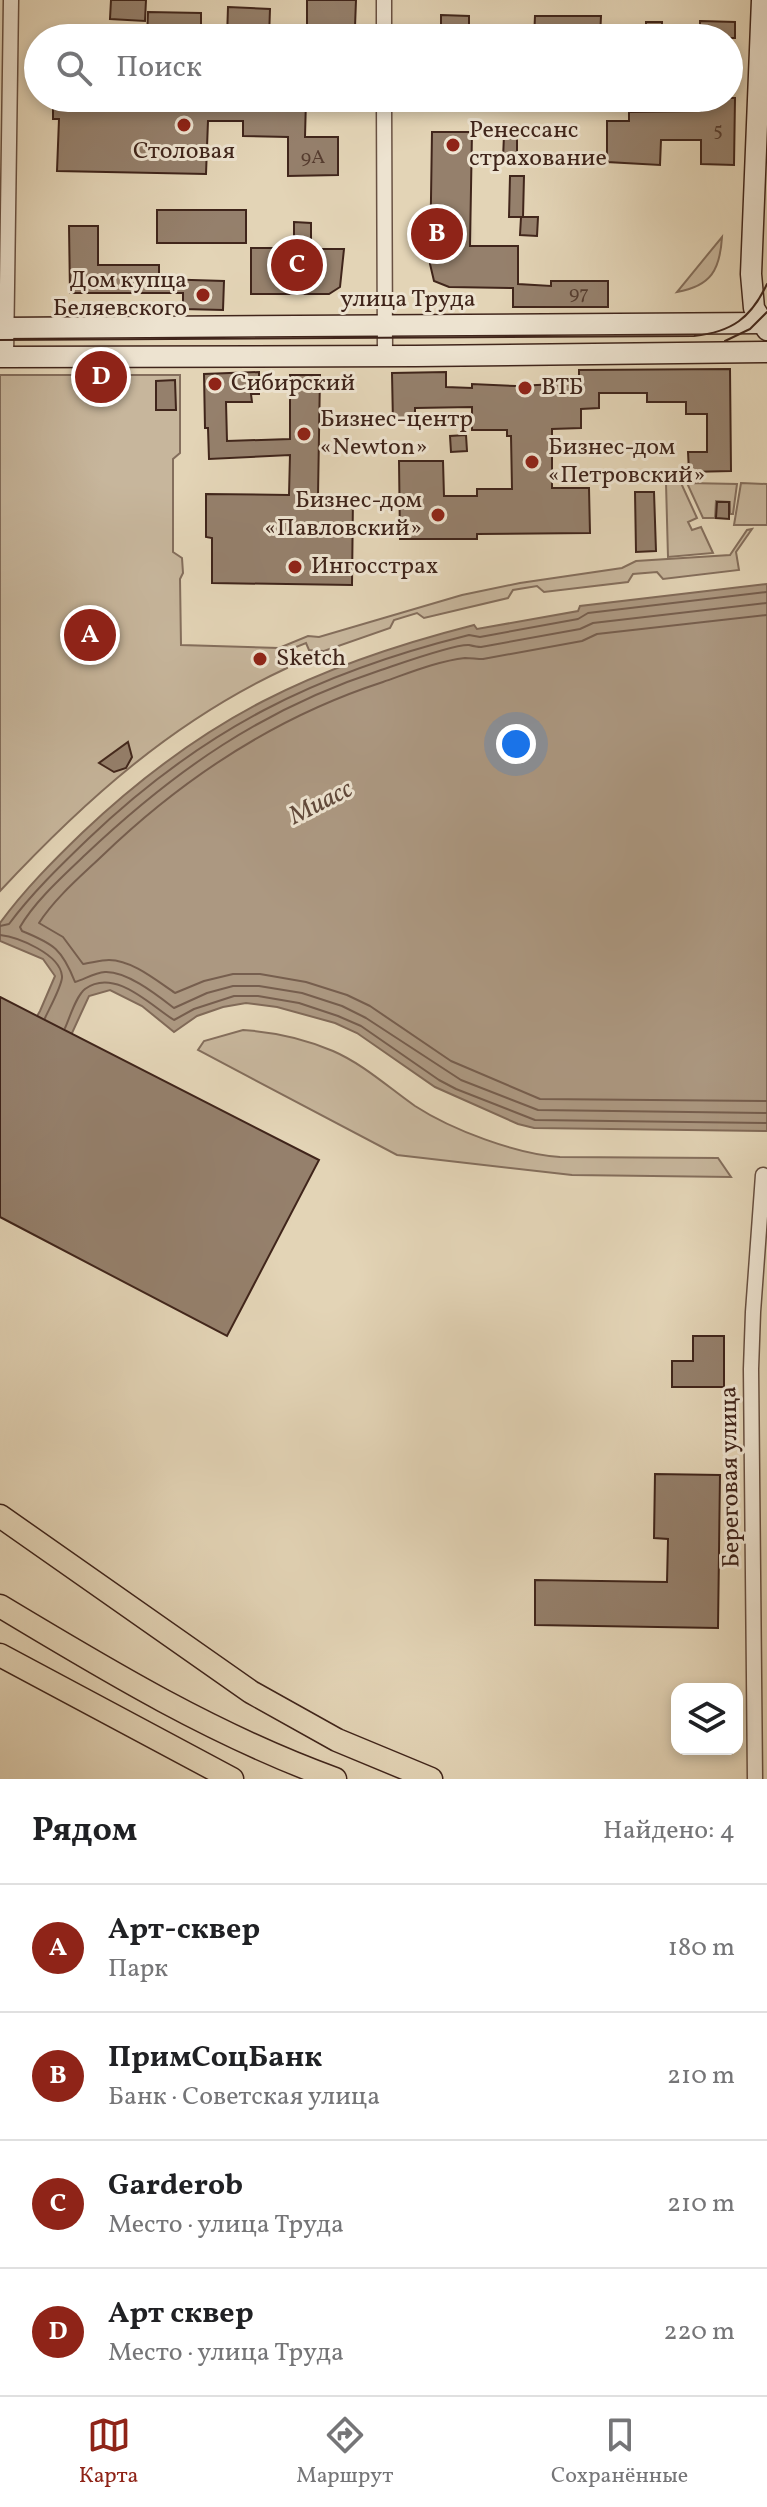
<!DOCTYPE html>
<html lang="ru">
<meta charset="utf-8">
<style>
:root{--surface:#fff;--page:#f6f6f6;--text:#202124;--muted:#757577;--line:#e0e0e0;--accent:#8f2418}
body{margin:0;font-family:Vollkorn,serif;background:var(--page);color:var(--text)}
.controls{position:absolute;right:24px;bottom:24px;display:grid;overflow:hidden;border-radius:16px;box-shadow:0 4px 12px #0003}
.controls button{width:72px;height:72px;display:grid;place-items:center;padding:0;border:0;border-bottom:2px solid var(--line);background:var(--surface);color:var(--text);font:40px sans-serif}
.you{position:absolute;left:516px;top:744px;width:28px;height:28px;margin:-20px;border:6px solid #fff;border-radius:50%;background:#1a73e8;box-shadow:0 0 0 12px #1a73e833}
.badge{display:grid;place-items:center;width:52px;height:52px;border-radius:50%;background:var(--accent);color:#fff;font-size:26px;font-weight:700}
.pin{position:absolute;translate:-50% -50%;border:4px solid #fff;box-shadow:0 2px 8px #0006}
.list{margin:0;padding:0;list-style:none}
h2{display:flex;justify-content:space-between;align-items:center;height:104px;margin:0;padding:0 32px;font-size:34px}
h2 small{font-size:26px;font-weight:400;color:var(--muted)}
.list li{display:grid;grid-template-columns:52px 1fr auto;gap:24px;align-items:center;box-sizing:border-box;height:128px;padding:0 32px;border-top:2px solid var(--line)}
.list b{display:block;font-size:30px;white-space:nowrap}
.list p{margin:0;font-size:26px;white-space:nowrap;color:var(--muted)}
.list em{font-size:26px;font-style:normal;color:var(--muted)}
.icon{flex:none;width:44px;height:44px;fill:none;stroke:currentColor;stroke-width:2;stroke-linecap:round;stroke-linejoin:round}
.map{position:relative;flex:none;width:767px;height:1779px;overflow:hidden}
.search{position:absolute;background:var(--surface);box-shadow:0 4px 12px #0003;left:24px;right:24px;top:24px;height:88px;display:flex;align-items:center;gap:20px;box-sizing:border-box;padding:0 28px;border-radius:44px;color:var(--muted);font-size:30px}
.sheet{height:616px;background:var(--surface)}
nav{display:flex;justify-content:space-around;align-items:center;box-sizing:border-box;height:112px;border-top:2px solid var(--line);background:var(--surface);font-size:22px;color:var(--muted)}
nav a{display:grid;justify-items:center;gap:4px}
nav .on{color:var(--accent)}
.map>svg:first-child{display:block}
.green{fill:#c7b69c;stroke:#846e5c;stroke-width:2}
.water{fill:#ac9881;stroke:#816a58;stroke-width:2}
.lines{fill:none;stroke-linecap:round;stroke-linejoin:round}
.shore{stroke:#765e4e;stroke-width:2}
.building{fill:#95806c;stroke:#40251b;stroke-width:2}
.street-casing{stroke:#695142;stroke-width:17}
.secondary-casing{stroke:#40251b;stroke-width:23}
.primary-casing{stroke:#40251b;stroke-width:25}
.street{stroke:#ede3d0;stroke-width:14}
.secondary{stroke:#ede3d0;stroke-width:20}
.primary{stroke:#e3d4b6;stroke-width:22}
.tram{stroke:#40251b;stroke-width:2}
.poi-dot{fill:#8f2418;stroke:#ede3d0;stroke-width:3}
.labels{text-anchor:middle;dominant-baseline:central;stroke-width:6;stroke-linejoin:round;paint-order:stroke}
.number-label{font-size:20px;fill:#553c2f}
.poi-label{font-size:24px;fill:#40251b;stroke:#ede3d0;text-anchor:start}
.street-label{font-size:24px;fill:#40251b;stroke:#ede3d0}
.water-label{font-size:26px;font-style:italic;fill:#60483a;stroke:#ede3d0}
</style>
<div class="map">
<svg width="767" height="1779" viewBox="0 0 767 1779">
<rect width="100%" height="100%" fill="#e3d4b6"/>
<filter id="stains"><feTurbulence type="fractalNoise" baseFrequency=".0025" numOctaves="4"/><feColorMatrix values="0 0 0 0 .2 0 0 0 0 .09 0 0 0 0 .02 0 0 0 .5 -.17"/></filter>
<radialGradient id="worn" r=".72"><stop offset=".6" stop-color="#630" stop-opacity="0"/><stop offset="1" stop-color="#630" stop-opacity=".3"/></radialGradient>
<g class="green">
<path d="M 722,237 C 720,270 711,286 677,292 Z"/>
<path d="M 0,375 L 180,375 L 180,453 L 173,459 L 173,552 L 182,558 L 183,573 L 180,579 L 181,645 L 279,648 L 308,636 L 319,637 L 462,595 L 520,583 L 622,568 L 636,561 L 730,555 L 747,530 L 752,529 L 736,552 L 739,570 L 663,579 L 657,572 L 633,574 L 628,582 L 544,592 L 537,586 L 513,590 L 508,598 L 424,618 L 417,613 L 394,620 L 390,628 L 324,651 L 309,650 L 306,643 L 281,653 L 287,668 C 173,721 85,800 0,891 Z"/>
<path d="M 666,483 L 681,483 L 697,518 L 688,522 L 692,530 L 701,527 L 713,553 L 668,557 Z"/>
<path d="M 687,483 L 737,484 L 733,514 L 730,514 L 730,502 L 716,501 L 715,518 L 703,518 Z"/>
<path d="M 741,483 L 767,484 L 767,525 L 734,525 Z"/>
<path d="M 243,1030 C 274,1032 303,1038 333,1051 C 363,1064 388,1087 415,1106 C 452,1130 516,1154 560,1157 L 718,1158 L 731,1177 L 572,1175 L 397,1155 L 198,1050 L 204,1041 Z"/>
</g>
<path class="water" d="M 767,584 L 767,1131 L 534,1128 L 518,1124 L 435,1087 L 357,1033 L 335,1023 L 277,1007 L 246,1003 L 223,1007 L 197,1016 L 174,1032 L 142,1006 L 110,990 L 89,996 L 0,1190 L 0,1080 L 40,1011 L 55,976 L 43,959 L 0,941 L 0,923 C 24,890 53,861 82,833 C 203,718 313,666 474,625 L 477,629 L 578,611 L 580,606 Z"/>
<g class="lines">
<g class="shore">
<path d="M 767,603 L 593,623 L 580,629 L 481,647 C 477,647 473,646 469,645 C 454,644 399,664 381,670 C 262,709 175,770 85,855 C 63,876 35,901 20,927 L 22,931 C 54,944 62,949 75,982 C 85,979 94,973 105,972 C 127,971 157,995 174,1008 L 207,993 L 233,986 L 259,986 L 302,993 L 342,1006 L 366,1018 L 461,1080 L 538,1110 L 767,1113"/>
<path d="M 767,615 L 597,634 L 582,641 L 483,659 C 477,659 471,658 465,658 C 438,661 409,673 383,682 C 275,717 183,778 102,856 C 81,876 55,898 39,923 L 63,937 L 83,964 C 91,963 101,960 109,960 C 132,960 157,981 175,993 L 204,981 L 233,974 L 260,974 L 306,982 L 347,995 L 370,1006 L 451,1061 L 540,1099 L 767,1101"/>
<path d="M 0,926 L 9,924 C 32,893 60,866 88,839 C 203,729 316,673 469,635 L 480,637 L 578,619 L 588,613 L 767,592"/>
<path d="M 0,935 C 18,937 60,954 62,976 C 63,984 49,1009 45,1018"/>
<path d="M 65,1028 C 70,1017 76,996 85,989 C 115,967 151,1006 174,1020 L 194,1009 L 234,996 L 258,996 L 299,1003 L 338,1016 L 361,1026 L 439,1080 L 456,1089 L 535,1120 L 767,1123"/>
</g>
</g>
<g class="building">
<path d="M 111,0 L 146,0 L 145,21 L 110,19 Z"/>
<path d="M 307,0 L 356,0 L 355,27 L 307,26 Z"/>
<path d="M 228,7 L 270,9 L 269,38 L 227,38 Z"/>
<path d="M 148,12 L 201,13 L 201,38 L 147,38 Z"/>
<path d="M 441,15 L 469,16 L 469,38 L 441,38 Z"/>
<path d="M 535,16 L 601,16 L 600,38 L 534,38 Z"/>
<path d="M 700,21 L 735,22 L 735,38 L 700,38 Z"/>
<rect x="646" y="22" width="16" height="16"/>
<path d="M 53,98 L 306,99 L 305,137 L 338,137 L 338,175 L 288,176 L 288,137 L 243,136 L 243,121 L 208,121 L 206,174 L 57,171 L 59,119 L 53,119 Z"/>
<path d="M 702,98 L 735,98 L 734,165 L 701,164 L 701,140 L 661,140 L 660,165 L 607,162 L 607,121 L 629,121 L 629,112 L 701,111 Z"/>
<path d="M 432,132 L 472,132 L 470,246 L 518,246 L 518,284 L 551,286 L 551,281 L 608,281 L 608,307 L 513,307 L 513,288 L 449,287 L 434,281 L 430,264 Z"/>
<path d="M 504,135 L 517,135 L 517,159 L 503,159 Z"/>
<path d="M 510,176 L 524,176 L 523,217 L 538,217 L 537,236 L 520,235 L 521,217 L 509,217 Z"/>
<rect x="157" y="210" width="89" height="33"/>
<path d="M 294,222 L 311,223 L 311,249 L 344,249 L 340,287 L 329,294 L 251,294 L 251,248 L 294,248 Z"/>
<path d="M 69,226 L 98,226 L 98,265 L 159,265 L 159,279 L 224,281 L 223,310 L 183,309 L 183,293 L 70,293 Z"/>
<path d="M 730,369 L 731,471 L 689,472 L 688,452 L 707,452 L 707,414 L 686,414 L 686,402 L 647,402 L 647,393 L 599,393 L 599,408 L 581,409 L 581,428 L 552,429 L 552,488 L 589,488 L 590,533 L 477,534 L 477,539 L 400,539 L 399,461 L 443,461 L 444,496 L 477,496 L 477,489 L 512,489 L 511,436 L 507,436 L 507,430 L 472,430 L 472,407 L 415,408 L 415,423 L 393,423 L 392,373 L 446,372 L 446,387 L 472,388 L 472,384 L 516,386 L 579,383 L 579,370 Z"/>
<path d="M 259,372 L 259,394 L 251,394 L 252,402 L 226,402 L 227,441 L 290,439 L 290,375 L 320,375 L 318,496 L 353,496 L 352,585 L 212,583 L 212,538 L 206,537 L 206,494 L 289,495 L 290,455 L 209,459 L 208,428 L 205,428 L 204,374 Z"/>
<path d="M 175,380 L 176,410 L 156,410 L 156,381 Z"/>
<path d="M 466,435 L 467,451 L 451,452 L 450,436 Z"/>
<path d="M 635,492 L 654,492 L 656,551 L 636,552 Z"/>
<path d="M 717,502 L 729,502 L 729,519 L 716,518 Z"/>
<path d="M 128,742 L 132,757 L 126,768 L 114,772 L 99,763 Z"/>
<path d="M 0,997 L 319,1160 L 227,1336 L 0,1217 Z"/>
<path d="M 693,1336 L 724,1336 L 724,1387 L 672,1387 L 672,1361 L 693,1361 Z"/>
<path d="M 655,1474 L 720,1475 L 718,1628 L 535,1625 L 535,1580 L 667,1582 L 668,1539 L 654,1538 Z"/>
</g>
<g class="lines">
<defs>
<g id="street">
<path d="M 384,38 L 384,0"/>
<path d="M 384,98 L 385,356"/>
<path d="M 6,357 L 11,0"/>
<path d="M 755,1779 L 751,1369 L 753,1312 L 763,1175"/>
</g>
<g id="secondary">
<path d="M 762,0 L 751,274 L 754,308 L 767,330"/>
<path d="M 0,328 L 767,323"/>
<path d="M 0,357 L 416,356 L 767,352"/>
</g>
<g id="primary">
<path d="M 0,1516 L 251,1692 L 337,1740 L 431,1779"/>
<path d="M 0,1606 C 108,1671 216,1736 335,1779"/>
<path d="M 0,1655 L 232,1779"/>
</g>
</defs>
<use href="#street" class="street-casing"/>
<use href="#secondary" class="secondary-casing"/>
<use href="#primary" class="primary-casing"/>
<use href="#street" class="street"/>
<use href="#secondary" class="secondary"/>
<use href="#primary" class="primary"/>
<g class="tram">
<path d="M 0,340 L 694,336 C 732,332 751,318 767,284"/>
<path d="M 725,341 L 750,329 L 767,312"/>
</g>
</g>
<g class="poi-dot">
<circle cx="184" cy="125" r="8"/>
<circle cx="453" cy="145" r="8"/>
<circle cx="203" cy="295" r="8"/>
<circle cx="215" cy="384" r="8"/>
<circle cx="525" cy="388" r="8"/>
<circle cx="304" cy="434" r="8"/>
<circle cx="532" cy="462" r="8"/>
<circle cx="438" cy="515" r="8"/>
<circle cx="295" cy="567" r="8"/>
<circle cx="260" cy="659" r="8"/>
</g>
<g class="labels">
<g class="number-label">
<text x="718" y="131">5</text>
<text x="313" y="158">9А</text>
<text x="579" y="294">97</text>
</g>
<g class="poi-label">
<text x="469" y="131">Ренессанс<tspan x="469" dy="28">страхование</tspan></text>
<text x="184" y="152" text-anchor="middle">Столовая</text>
<text x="187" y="281" text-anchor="end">Дом купца<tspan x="187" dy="28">Беляевского</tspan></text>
<text x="231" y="384">Сибирский</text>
<text x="541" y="388">ВТБ</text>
<text x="320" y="420">Бизнес-центр<tspan x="320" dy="28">«Newton»</tspan></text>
<text x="548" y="448">Бизнес-дом<tspan x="548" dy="28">«Петровский»</tspan></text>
<text x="422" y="501" text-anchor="end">Бизнес-дом<tspan x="422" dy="28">«Павловский»</tspan></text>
<text x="311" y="567">Ингосстрах</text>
<text x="276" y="659">Sketch</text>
</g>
<g class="street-label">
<text x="408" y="300">улица Труда</text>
<text transform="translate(731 1477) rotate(-91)">Береговая улица</text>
</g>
<g class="water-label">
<text transform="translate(321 803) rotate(-27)">Миасс</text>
</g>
</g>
<rect width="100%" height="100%" filter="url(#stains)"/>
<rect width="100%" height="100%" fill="url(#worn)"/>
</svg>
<div class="controls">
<button><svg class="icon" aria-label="layers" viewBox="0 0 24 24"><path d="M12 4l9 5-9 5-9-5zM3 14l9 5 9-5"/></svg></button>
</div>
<div class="you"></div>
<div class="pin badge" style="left:90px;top:635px">A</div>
<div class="pin badge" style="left:437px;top:234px">B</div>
<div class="pin badge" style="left:297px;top:265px">C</div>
<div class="pin badge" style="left:101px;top:377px">D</div>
<div class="search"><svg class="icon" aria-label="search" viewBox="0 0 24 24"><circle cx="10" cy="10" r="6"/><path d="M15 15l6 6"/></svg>Поиск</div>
</div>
<section class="sheet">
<h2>Рядом<small>Найдено: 4</small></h2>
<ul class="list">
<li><span class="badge">A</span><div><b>Арт-сквер</b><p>Парк</p></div><em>180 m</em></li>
<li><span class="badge">B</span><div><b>ПримСоцБанк</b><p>Банк · Советская улица</p></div><em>210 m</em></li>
<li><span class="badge">C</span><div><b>Garderob</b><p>Место · улица Труда</p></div><em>210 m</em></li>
<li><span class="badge">D</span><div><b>Арт сквер</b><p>Место · улица Труда</p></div><em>220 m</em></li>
</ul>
</section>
<nav>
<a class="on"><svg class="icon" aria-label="map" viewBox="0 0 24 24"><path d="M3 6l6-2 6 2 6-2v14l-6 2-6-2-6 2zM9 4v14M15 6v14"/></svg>Карта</a>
<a><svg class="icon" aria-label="directions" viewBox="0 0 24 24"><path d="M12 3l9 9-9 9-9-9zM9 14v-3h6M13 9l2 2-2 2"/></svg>Маршрут</a>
<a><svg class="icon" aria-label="saved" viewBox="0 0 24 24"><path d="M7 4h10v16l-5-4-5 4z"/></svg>Сохранённые</a>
</nav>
